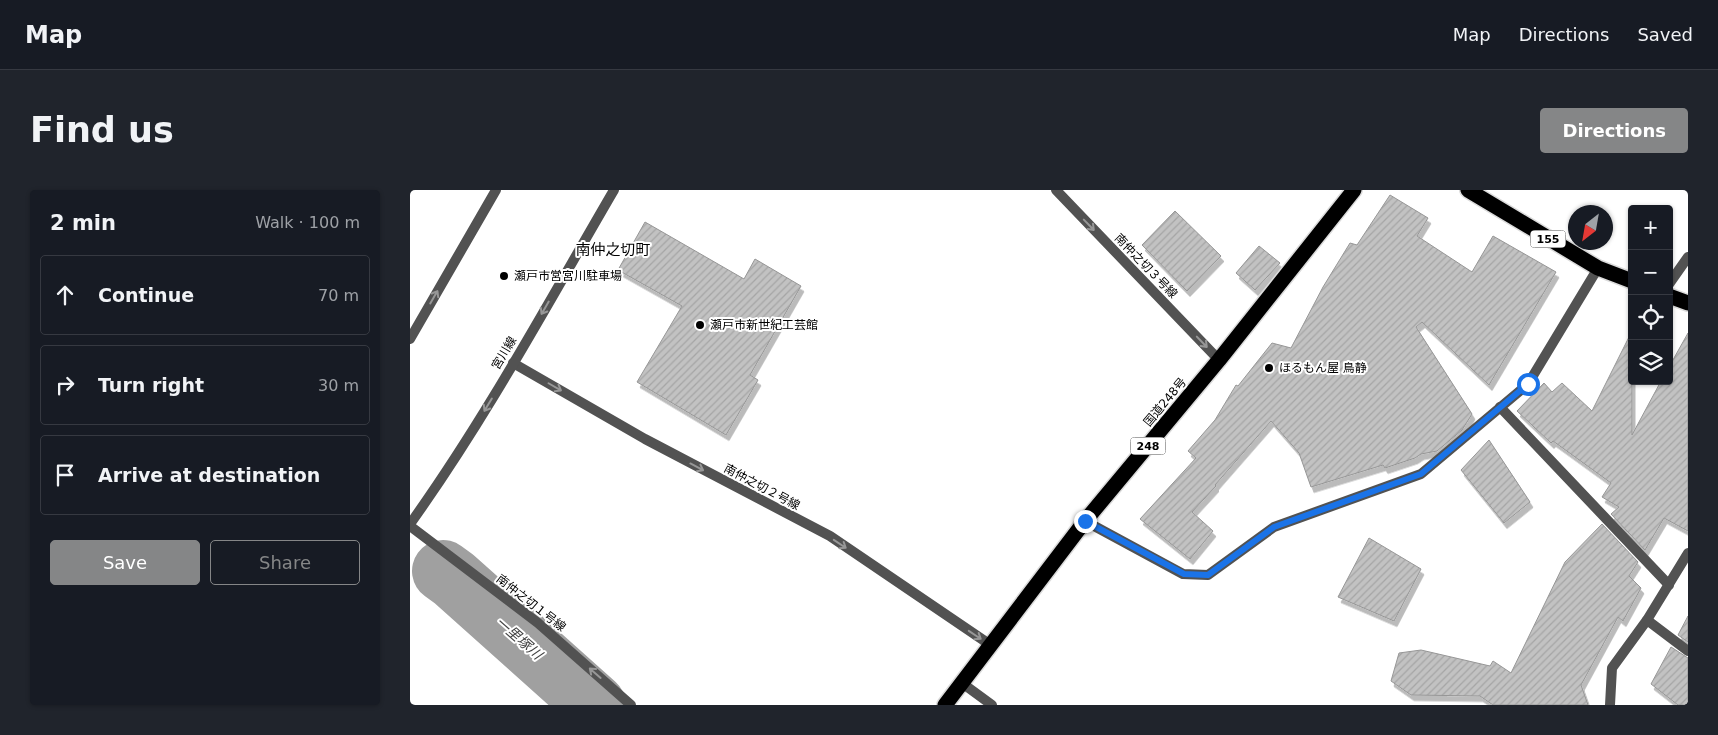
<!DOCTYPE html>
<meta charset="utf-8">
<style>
:root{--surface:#171b24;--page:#20242c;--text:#f1f3f6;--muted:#9ea1a6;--line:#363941;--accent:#858687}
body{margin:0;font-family:"DejaVu Sans","Noto Sans JP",sans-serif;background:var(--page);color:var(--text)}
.controls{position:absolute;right:15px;top:15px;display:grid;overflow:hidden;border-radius:5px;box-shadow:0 1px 4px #0004}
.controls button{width:45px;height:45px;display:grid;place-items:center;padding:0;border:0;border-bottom:1px solid var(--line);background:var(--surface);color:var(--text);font:25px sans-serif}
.compass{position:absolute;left:1158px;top:15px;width:45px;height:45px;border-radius:50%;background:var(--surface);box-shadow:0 1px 4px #0004;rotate:211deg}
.stop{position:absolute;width:15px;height:15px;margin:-11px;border:4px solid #1a73e8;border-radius:50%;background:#fff}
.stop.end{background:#1a73e8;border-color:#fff;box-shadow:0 1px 5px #0008}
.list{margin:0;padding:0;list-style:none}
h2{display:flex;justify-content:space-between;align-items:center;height:65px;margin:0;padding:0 20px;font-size:21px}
h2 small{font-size:16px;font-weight:400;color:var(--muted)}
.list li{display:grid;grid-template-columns:32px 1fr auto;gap:15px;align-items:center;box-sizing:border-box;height:80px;margin:0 10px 10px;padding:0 10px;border:1px solid var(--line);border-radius:5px}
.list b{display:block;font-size:19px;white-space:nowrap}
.list em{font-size:16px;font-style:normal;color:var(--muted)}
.actions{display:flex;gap:10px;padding:15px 20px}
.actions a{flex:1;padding:11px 0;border:1px solid var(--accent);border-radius:5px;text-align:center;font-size:18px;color:var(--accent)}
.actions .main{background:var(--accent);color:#fff}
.icon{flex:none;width:28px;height:28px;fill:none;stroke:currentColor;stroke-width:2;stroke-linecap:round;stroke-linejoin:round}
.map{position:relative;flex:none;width:1278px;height:515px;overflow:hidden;border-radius:5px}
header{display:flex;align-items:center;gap:30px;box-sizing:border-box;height:70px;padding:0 25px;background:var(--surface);border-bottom:1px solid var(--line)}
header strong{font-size:24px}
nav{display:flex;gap:28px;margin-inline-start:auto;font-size:18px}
.intro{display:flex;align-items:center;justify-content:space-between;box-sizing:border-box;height:120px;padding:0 30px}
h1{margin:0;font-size:35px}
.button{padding:12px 22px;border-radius:5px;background:var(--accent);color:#fff;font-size:18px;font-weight:700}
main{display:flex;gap:30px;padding:0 30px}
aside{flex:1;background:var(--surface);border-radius:5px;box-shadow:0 1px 4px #0004}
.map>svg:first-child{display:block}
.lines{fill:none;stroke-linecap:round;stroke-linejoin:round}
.river{stroke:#a0a0a0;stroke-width:62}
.building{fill:url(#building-hatch);stroke:#969696;filter:url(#shadow)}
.highway-casing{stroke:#dbdbdb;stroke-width:18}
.street{stroke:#525252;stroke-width:10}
.highway{stroke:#000;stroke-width:15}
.oneway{stroke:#979797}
.route{stroke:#1a73e8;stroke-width:6}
.poi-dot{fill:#000;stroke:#fff;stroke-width:2}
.labels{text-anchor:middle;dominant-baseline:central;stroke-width:4;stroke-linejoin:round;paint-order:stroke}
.shield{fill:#fff;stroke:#4c4c4c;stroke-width:1}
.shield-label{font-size:11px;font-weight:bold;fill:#000}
.street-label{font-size:12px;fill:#000;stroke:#fff}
.poi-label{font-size:12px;fill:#000;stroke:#fff;text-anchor:start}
.water-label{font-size:14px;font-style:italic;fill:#414141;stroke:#fff}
.quarter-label{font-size:15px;fill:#000;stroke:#fff}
</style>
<header>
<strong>Map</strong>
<nav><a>Map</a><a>Directions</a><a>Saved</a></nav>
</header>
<div class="intro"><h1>Find us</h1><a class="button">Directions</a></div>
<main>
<aside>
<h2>2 min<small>Walk · 100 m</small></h2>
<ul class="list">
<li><svg class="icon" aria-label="ahead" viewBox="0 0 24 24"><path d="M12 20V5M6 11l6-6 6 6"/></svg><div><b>Continue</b></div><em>70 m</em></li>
<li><svg class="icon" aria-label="right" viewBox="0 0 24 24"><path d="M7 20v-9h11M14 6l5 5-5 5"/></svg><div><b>Turn right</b></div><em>30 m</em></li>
<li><svg class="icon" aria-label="arrive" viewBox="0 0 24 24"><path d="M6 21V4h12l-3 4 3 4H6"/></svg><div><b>Arrive at destination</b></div></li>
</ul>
<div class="actions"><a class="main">Save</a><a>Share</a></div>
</aside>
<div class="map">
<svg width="1278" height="515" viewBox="0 0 1278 515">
<defs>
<pattern id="building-hatch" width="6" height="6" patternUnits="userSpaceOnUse" patternTransform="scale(1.25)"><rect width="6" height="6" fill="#c2c2c2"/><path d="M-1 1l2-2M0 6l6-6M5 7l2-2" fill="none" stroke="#a5a5a5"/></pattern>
<filter id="shadow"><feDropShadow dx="3" dy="5.5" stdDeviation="0" flood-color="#0004"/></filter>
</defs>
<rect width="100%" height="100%" fill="#fff"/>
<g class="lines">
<path class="river" d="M 33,381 L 44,389 L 185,515"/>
</g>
<g class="building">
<path d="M 980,5 L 1018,28 L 1007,46 L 1062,82 L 1083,46 L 1146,82 L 1079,195 L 1012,132 L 1006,137 L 1062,224 L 1052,240 L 1027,261 L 1011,264 L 1005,268 L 975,278 L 973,275 L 901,297 L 889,263 L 861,231 L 805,295 L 806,296 L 782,322 L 803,341 L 780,369 L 730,329 L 786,268 L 778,261 L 805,230 L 826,195 L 828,196 L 862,153 L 881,158 L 913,97 L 940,53 L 947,55 Z"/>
<path d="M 765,21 L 811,66 L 777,101 L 732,55 Z"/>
<path d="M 235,32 L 334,89 L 345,69 L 391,96 L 340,185 L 348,190 L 316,245 L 227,192 L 272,116 L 208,80 Z"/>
<path d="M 849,56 L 870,73 L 845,100 L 826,83 Z"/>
<path d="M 1222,141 L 1222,245 L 1251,191 L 1259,191 L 1259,177 L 1278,143 L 1278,341 L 1254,328 L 1235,360 L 1201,324 L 1209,317 L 1192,307 L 1201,293 L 1143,251 L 1141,253 L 1107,221 L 1134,193 L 1142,202 L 1152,193 L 1182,221 Z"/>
<path d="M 1079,250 L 1120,312 L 1094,333 L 1051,280 Z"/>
<path d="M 1192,334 L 1228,372 L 1219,386 L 1231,398 L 1213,431 L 1208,427 L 1171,495 L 1178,515 L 1083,515 L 1070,506 L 1001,505 L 981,491 L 989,463 L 1011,460 L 1080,476 L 1083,471 L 1101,483 L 1155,372 Z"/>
<path d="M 959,348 L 1011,379 L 984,431 L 928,407 Z"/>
<path d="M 1278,426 L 1278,452 L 1268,445 Z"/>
<path d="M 1261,457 L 1278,468 L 1278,515 L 1268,515 L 1241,494 Z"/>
</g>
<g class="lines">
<defs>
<g id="highway">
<path d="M 1058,0 L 1188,78 L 1222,91"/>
<path d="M 1259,106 L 1278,113"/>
<path d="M 535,515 L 675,331 L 809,170 L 944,0"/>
</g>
</defs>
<use href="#highway" class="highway-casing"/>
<g class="street">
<path d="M 646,0 L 809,170"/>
<path d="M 1259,94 L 1278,67"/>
<path d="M 0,149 L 86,0"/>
<path d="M 103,173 L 235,249 L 420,346 L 582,456"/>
<path d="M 1090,217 L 1259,395"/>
<path d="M 675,331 L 773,384 L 798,385 L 864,337 L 1011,284 L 1118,194 L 1188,78"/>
<path d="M 0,334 C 76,228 138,113 204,0"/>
<path d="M 0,336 L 128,433 L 221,515"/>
<path d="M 1237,430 L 1278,461"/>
<path d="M 552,493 L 582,515"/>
<path d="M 1200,515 L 1202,478 L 1237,430 L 1278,363"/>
</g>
<use href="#highway" class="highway"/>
</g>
<defs><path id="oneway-shaft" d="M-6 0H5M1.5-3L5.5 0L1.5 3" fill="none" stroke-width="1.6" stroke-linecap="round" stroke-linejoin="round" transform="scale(1.25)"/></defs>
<g class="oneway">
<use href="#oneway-shaft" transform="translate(679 35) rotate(46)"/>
<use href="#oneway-shaft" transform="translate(24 107) rotate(-60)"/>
<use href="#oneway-shaft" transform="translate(135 118) rotate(120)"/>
<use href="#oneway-shaft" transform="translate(792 152) rotate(46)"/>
<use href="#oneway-shaft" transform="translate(145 197) rotate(30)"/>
<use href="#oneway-shaft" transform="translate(78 215) rotate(121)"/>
<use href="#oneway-shaft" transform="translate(287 277) rotate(28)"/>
<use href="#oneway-shaft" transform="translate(430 354) rotate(34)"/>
<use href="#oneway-shaft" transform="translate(565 445) rotate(34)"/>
<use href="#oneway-shaft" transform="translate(185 483) rotate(-139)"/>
</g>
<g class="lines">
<path class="route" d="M 675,331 L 774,384 L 798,385 L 864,337 L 1011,284 L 1118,194"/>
</g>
<g class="poi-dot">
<circle cx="94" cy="86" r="5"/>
<circle cx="290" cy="135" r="5"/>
<circle cx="859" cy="178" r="5"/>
</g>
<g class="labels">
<g class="shield">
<rect x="1120.5" y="40.5" width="35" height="17" rx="4"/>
<rect x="720.5" y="247.5" width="35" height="17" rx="4"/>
</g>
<g class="shield-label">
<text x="1138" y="49">155</text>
<text x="738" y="256">248</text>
</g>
<g class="street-label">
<text transform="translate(736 76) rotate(46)">南仲之切３号線</text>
<text transform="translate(94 163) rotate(-59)">宮川線</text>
<text transform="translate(755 212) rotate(-50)">国道248号</text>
<text transform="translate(352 297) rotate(28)">南仲之切２号線</text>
<text transform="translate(121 413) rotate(38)">南仲之切１号線</text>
</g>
<g class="poi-label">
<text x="104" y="86">瀬戸市営宮川駐車場</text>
<text x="300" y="135">瀬戸市新世紀工芸館</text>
<text x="869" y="178">ほるもん屋 鳥静</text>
</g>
<g class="water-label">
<text transform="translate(109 448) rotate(41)">一里塚川</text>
</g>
<g class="quarter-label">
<text x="203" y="60">南仲之切町</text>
</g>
</g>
</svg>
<div class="controls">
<button>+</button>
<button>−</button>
<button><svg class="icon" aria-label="locate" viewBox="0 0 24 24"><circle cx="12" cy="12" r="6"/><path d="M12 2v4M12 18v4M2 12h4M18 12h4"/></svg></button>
<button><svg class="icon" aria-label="layers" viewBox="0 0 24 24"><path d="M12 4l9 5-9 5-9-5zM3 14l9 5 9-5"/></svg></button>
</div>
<svg class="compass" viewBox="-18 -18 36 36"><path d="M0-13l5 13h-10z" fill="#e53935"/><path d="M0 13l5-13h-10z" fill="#9ea1a6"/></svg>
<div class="stop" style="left:1118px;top:194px"></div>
<div class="stop end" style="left:675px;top:331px"></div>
</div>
</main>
